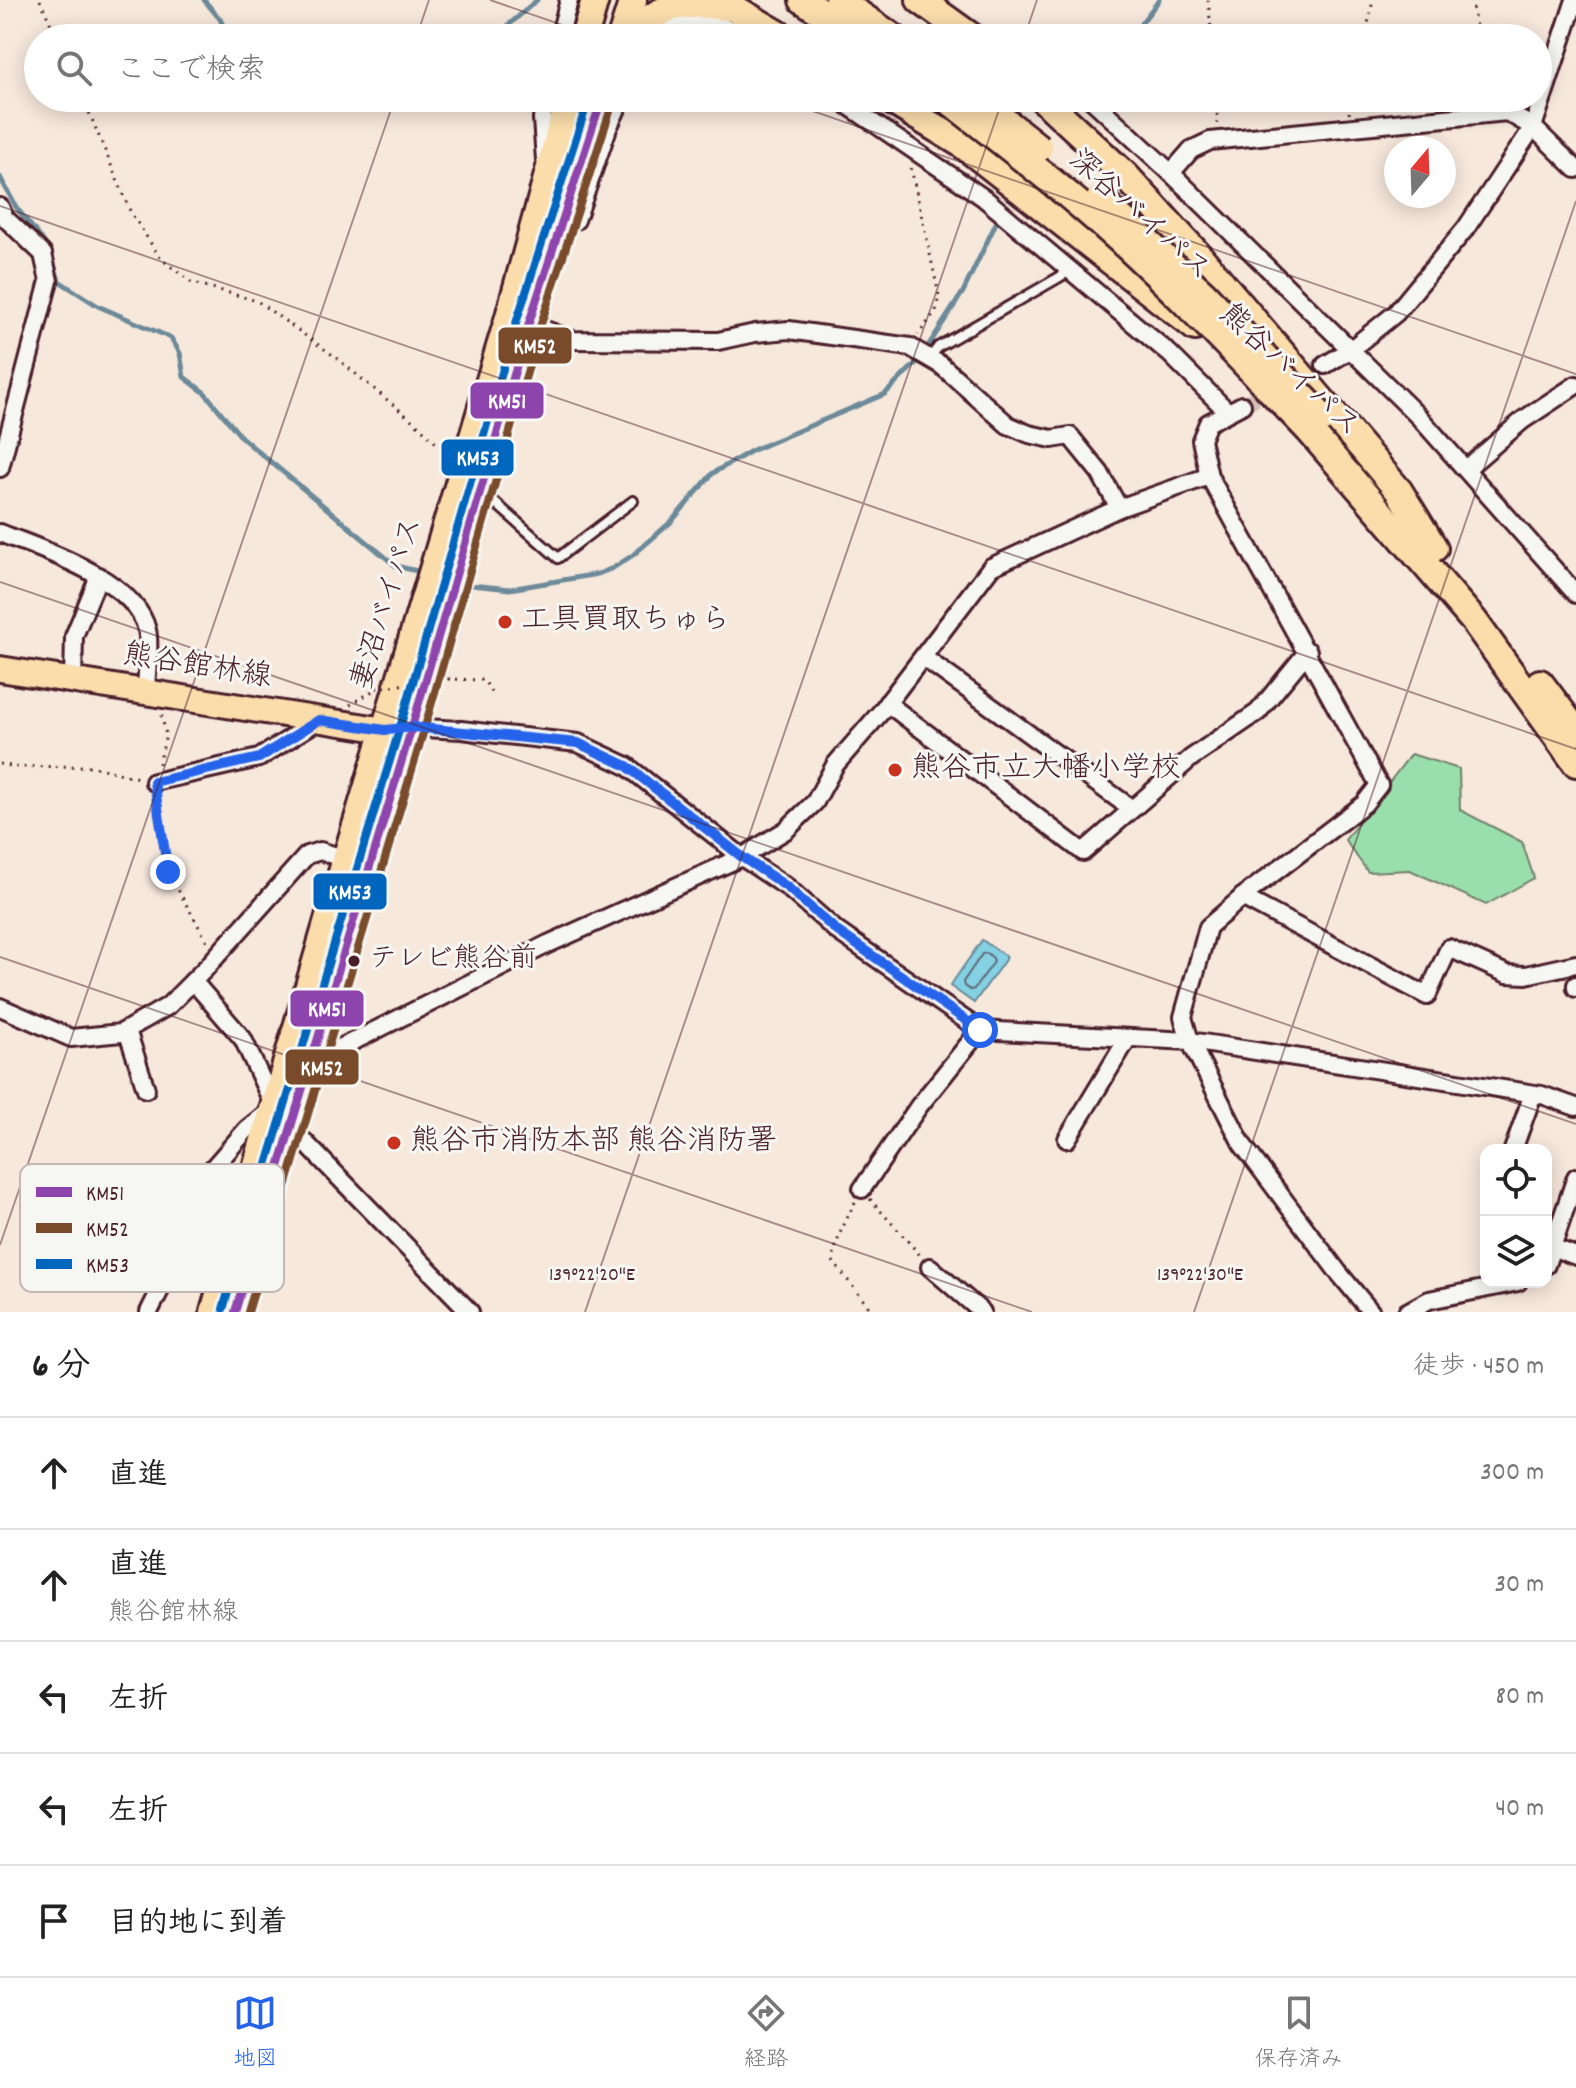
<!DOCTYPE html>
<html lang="ja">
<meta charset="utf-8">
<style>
:root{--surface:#fff;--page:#f6f6f6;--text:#222;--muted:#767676;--line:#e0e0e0;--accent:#2563eb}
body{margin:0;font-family:Dekko,"Klee One",sans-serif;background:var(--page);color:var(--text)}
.controls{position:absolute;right:24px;bottom:24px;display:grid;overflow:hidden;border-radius:16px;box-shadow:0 4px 20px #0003}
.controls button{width:72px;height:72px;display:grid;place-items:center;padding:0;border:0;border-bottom:2px solid var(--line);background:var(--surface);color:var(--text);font:40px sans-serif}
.compass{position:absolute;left:1384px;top:136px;width:72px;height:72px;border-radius:50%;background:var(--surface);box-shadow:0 4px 20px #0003;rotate:19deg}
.stop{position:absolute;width:24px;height:24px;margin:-18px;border:6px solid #2563eb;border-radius:50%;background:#fff}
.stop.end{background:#2563eb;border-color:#fff;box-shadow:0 2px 8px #0008}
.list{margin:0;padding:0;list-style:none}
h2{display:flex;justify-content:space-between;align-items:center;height:104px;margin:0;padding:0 32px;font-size:34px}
h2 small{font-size:26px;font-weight:400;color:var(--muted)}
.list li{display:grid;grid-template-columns:52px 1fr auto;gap:24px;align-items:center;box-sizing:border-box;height:112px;padding:0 32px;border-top:2px solid var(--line)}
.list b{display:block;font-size:30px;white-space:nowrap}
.list p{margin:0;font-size:26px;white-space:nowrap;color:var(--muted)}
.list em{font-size:26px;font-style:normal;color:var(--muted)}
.icon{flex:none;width:44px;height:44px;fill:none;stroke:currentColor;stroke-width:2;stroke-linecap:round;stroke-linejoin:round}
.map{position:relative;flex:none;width:1576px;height:1312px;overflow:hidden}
.search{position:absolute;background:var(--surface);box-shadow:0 4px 20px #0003;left:24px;right:24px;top:24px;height:88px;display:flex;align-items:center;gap:20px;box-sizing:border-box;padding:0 28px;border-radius:44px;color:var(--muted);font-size:30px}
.sheet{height:664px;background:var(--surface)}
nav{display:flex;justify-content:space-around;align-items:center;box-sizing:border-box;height:112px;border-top:2px solid var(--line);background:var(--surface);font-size:22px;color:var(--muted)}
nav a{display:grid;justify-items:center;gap:4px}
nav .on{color:var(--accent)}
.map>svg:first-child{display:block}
.green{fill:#99dfac;stroke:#727f6c;stroke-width:2}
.water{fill:#83d1e2;stroke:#6c8a99;stroke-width:2}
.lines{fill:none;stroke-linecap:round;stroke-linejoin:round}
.shore{stroke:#616674;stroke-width:2}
.stream{stroke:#6c8a99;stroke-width:5}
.minor-tunnel{stroke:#d4c0b9;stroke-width:16;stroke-dasharray:16 8;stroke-linecap:butt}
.service-casing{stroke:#4a1f2b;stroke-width:14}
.minor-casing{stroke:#4a1f2b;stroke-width:22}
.primary-casing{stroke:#4a1f2b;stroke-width:30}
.trunk-casing{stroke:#4a1f2b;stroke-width:32}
.path{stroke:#4a1f2b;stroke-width:3;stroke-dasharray:2 6;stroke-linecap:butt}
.service{stroke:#f6f6f2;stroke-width:8}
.minor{stroke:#f6f6f2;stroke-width:16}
.primary{stroke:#faddab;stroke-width:24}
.trunk{stroke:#faddab;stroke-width:26}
.trunk-bridge-casing{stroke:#4a1f2b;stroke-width:32;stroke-linecap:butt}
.path-bridge{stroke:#4a1f2b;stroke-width:3;stroke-dasharray:2 6;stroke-linecap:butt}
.trunk-bridge{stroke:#faddab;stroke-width:26}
.bus-1-casing{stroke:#f6f6f2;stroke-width:14}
.bus-2-casing{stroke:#f6f6f2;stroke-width:14}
.bus-3-casing{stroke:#f6f6f2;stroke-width:14}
.bus-1{stroke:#8e44ad;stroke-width:8}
.bus-2{stroke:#7a4b2a;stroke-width:8}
.bus-3{stroke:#0065bd;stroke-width:8}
.route{stroke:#2563eb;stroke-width:10}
.ticks{fill:none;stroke:#4a1f2b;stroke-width:2;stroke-opacity:0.45}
.poi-dot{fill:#c8321e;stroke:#f6f6f2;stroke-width:3}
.bus-dot{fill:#4a1f2b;stroke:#f6f6f2;stroke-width:3}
.labels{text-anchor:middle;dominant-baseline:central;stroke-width:6;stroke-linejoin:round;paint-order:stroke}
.bus-label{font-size:28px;fill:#4a1f2b;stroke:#f6f6f2;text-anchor:start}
.street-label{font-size:30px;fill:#4a1f2b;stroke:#f6f6f2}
.poi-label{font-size:30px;fill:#4a1f2b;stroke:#f6f6f2;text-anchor:start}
.key{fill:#f6f6f2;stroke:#c2b6b6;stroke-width:2}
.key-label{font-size:22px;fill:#4a1f2b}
.ticks-label{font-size:20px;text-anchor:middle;fill:#4a1f2b;stroke:#f6f6f2;stroke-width:6;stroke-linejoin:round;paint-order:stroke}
.line-badge{stroke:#f6f6f2;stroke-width:3}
.badge-label{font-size:22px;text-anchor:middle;font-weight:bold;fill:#fff}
</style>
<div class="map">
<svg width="1576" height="1312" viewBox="0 0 1576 1312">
<rect width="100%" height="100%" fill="#f7e8dc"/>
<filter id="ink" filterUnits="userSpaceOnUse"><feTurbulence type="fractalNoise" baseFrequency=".0125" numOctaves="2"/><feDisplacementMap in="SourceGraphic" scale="16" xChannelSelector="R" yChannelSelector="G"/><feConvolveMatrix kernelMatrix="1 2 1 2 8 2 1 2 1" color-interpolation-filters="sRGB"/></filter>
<g filter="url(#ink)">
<path class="green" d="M 1411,754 L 1459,769 L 1460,810 L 1522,842 L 1534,878 L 1486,905 L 1410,870 L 1368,872 L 1345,840 Z"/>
<path class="water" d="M 982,940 L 1007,957 L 974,1003 L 950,986 Z"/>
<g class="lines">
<path class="shore" d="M 987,953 L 993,958 L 994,962 L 974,989 L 970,990 L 964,986 L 963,982 L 982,954 Z"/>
<g class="stream">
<path d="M 204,0 L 220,19 L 229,38"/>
<path d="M 494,38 L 537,0"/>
<path d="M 1130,38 L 1159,0"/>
<path d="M 0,177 L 16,207 L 50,250 L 59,281 L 98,306 L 171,338 L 180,353 L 184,377 L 205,393 L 242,438 L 396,566 L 417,571"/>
<path d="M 471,585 L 510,589 L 598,574 L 613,568 L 633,555 L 671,522 L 713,473 L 753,450 L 885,394 L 919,360 L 963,292 L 996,223"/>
</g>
<path class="minor-tunnel" d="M 1242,405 L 1325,365"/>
<defs>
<g id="service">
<path d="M 930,358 L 938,347 L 1070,271"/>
<path d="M 484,493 L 558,558 L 633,501"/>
</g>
<g id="minor">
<path d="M 559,38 L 569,0"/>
<path d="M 652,38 C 677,4 717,24 748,38"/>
<path d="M 544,98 L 542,119 L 545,160"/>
<path d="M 837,98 L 984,198 L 1170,354 L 1228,412"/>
<path d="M 1092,100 L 1171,173 L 1419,417 L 1576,594"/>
<path d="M 1171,173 L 1191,150 L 1210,141 L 1507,112 L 1533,127 L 1576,169"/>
<path d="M 0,207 L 5,218 L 43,254 L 49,281 L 0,468"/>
<path d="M 576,220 L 608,128 L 622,98"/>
<path d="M 522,321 L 572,340 L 718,341 L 755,333 L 789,330 L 910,347 L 941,365 L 1008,425 L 1029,434 L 1052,439 L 1070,436 L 1100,473 L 1119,508"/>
<path d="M 1325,365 L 1350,350 L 1396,313 L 1466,228 L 1533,127 L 1575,0"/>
<path d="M 1242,405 L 1208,423 L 1201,440 L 1209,476 L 1379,785 L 1364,804 L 1246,894 L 1208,927 L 1183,1017 L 1190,1041 L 1242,1144 L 1338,1272 L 1371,1312"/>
<path d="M 1466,469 L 1523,420 L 1576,385"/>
<path d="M 0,533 C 43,550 135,579 147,630 C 151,646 146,675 146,692"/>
<path d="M 923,657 L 1132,809"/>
<path d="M 73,681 L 74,636 L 99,576"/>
<path d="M 887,703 L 1083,852 L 1191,758 L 1258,712 L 1308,651"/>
<path d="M 406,727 L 461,730 L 578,743 L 627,766 L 742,857 L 787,887 L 837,931 L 980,1030 L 1190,1041 L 1542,1095 L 1576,1107"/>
<path d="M 154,782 L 259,758 L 319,720"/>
<path d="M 1242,897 L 1427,996 L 1449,948 L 1507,974 L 1526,975 L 1576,964"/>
<path d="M 193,981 L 243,1039 L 274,1106"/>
<path d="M 1576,985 L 1576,988"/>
<path d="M 0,1007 L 71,1038 L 121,1033 L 168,1006 L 206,968 L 307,855 L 320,851 L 346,859"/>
<path d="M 127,1030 L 146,1089"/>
<path d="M 308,1064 L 548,944 L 742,857 L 786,830 L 815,802 L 835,765 L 880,713 L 991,567 L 1119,508 L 1209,476"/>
<path d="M 290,1127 L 470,1312"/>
<path d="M 1067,1139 L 1128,1038"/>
<path d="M 1513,1150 L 1533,1094"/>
<path d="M 862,1189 L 919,1106 L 980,1030"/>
<path d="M 1546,1245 L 1576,1256"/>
<path d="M 1546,1265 L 1576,1177"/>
<path d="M 930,1267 L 982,1312"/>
<path d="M 149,1312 L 165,1280 L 205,1177 L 247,1129 L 272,1109"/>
<path d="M 1407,1312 L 1429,1300 L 1518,1282"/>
</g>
<path id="primary" d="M 0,669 L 385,730"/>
<g id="trunk">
<path d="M 720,0 L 785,38"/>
<path d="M 803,0 L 860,38"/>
<path d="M 838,0 L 894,38"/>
<path d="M 920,0 L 973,38"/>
<path d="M 584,38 L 595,0"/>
<path d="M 621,38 L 633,0"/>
<path d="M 628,38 C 663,0 685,2 734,8"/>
<path d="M 887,98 L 962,144 L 1195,327"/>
<path d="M 1042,98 L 1126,176 L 1199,256 L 1399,491 L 1434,548"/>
<path d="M 1309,430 L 1474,621 L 1576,763"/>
<path d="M 1540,683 L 1576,731"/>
<path d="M 214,1312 L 346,859 L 509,317 L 569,98"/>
<path d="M 235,1312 L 308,1064 L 412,727 L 529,323 L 602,98"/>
</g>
</defs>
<use href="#service" class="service-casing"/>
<use href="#minor" class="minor-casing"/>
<use href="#primary" class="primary-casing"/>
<use href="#trunk" class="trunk-casing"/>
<g class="path">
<path d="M 40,0 L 57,38"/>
<path d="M 1208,0 L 1212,38"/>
<path d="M 1471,0 L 1478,38"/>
<path d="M 1365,38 L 1373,0"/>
<path d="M 83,98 L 131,213 L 161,259 L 191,282 L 257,301 L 334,356 L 419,426 L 446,453"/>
<path d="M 1216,98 L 1218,126"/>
<path d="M 1349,114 L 1352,98"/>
<path d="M 911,168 L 939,295 L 936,311 L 918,335"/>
<path d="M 448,679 L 484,680 L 493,695"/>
<path d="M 350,705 L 374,690"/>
<path d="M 0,764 L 16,767 L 91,766 L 138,778"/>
<path d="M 159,764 L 166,735 L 161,713"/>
<path d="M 157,798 L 168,872 L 208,943"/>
<path d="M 870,1199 L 921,1256"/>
<path d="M 855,1202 L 840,1233 L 832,1260 L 868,1306 L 864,1312"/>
</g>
<use href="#service" class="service"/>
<use href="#minor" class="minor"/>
<use href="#primary" class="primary"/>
<use href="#trunk" class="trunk"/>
<defs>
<g id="trunk-bridge">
<path d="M 946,98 C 1005,144 1065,190 1120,240 C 1186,300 1247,366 1309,430"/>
<path d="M 976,98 L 1039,148"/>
<path d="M 1100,199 L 1203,293 L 1323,418"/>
</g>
</defs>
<use href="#trunk-bridge" class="trunk-bridge-casing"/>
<path class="path-bridge" d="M 376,688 L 448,679"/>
<use href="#trunk-bridge" class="trunk-bridge"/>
<defs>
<path id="bus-1" d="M 235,1312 L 412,727 L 529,323 L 602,98"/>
<path id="bus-2" d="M 248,1312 L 424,730 L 540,327 L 613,102"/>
<path id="bus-3" d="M 223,1309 L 401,724 L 517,320 L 589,98"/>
</defs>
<use href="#bus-1" class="bus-1-casing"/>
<use href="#bus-2" class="bus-2-casing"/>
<use href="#bus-3" class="bus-3-casing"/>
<use href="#bus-1" class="bus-1"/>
<use href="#bus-2" class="bus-2"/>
<use href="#bus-3" class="bus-3"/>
</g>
</g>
<g class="lines" filter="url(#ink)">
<path class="route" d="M 168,872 L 154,782 L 259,758 L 319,720 L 385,730 L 412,727 L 578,743 L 627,766 L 742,857 L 787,887 L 837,931 L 980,1030"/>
</g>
<path class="ticks" d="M 490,0 L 600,38M 416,38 L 429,0M 1024,38 L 1037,0M 775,98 L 1576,374M 0,206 L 1576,749M 0,582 L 1576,1124M 0,957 L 1032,1312M 0,1245 L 395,98M 585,1312 L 1003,98M 1194,1312 L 1576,201"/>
<g class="poi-dot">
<circle cx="505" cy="622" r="8"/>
<circle cx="895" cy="770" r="8"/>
<circle cx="394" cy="1143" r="8"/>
</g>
<circle class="bus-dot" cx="354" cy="961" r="7"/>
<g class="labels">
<g class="bus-label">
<text x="369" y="961">テレビ熊谷前</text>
</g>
<g class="street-label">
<text transform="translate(1138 217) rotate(42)">深谷バイパス</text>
<text transform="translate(1288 372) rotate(43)">熊谷バイパス</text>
<text transform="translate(389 604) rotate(-73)">妻沼バイパス</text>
<text transform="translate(197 668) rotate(9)">熊谷館林線</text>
</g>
<g class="poi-label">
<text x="521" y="622">工具買取ちゅら</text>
<text x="911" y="770">熊谷市立大幡小学校</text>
<text x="410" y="1143">熊谷市消防本部 熊谷消防署</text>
</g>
</g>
<rect x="20" y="1164" width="264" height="128" rx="12" class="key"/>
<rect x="36" y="1187" width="36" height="10" fill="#8e44ad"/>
<rect x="36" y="1223" width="36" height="10" fill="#7a4b2a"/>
<rect x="36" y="1259" width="36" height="10" fill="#0065bd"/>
<g class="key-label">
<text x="86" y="1200">KM51</text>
<text x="86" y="1236">KM52</text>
<text x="86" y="1272">KM53</text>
</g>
<g class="ticks-label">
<text x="592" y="1280">139°22'20"E</text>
<text x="1200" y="1280">139°22'30"E</text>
</g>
<g class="line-badge">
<rect x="497" y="326" width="76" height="39" rx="8" fill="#7a4b2a"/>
<rect x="469" y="381" width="76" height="39" rx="8" fill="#8e44ad"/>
<rect x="440" y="438" width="75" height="39" rx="8" fill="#0065bd"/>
<rect x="312" y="872" width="76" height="39" rx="8" fill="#0065bd"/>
<rect x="289" y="989" width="76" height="39" rx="8" fill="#8e44ad"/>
<rect x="284" y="1048" width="76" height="38" rx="8" fill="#7a4b2a"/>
</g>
<g class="badge-label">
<text x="535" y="353">KM52</text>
<text x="507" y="408">KM51</text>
<text x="478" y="465">KM53</text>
<text x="350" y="899">KM53</text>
<text x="327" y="1016">KM51</text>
<text x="322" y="1075">KM52</text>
</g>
</svg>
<div class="controls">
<button><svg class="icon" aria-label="locate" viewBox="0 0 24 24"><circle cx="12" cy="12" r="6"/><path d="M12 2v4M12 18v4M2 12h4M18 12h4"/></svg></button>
<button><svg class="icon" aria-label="layers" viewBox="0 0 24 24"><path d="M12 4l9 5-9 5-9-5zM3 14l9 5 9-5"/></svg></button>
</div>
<svg class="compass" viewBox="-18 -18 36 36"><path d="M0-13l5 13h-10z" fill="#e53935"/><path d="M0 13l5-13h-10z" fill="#767676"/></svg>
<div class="stop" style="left:980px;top:1030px"></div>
<div class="stop end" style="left:168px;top:872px"></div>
<div class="search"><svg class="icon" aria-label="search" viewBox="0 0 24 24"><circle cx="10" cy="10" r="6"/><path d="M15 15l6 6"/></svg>ここで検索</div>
</div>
<section class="sheet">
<h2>6 分<small>徒歩 · 450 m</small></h2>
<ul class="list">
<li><svg class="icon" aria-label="ahead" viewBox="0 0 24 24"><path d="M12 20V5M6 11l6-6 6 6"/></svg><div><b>直進</b></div><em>300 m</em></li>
<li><svg class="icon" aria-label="ahead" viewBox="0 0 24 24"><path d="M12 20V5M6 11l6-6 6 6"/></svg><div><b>直進</b><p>熊谷館林線</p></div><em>30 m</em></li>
<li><svg class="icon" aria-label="left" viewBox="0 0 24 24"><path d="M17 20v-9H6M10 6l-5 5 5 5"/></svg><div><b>左折</b></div><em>80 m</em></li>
<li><svg class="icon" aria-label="left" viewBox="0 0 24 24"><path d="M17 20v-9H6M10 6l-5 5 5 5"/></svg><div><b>左折</b></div><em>40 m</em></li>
<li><svg class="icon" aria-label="arrive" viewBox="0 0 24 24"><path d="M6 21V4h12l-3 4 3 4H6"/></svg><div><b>目的地に到着</b></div></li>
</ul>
</section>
<nav>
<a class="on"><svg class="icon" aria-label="map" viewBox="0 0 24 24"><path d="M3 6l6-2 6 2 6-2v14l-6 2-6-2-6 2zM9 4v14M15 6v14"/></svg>地図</a>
<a><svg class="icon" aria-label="directions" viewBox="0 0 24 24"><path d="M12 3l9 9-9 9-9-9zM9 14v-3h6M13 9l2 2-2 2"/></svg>経路</a>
<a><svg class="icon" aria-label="saved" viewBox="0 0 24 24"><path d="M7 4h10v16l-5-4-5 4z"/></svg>保存済み</a>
</nav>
